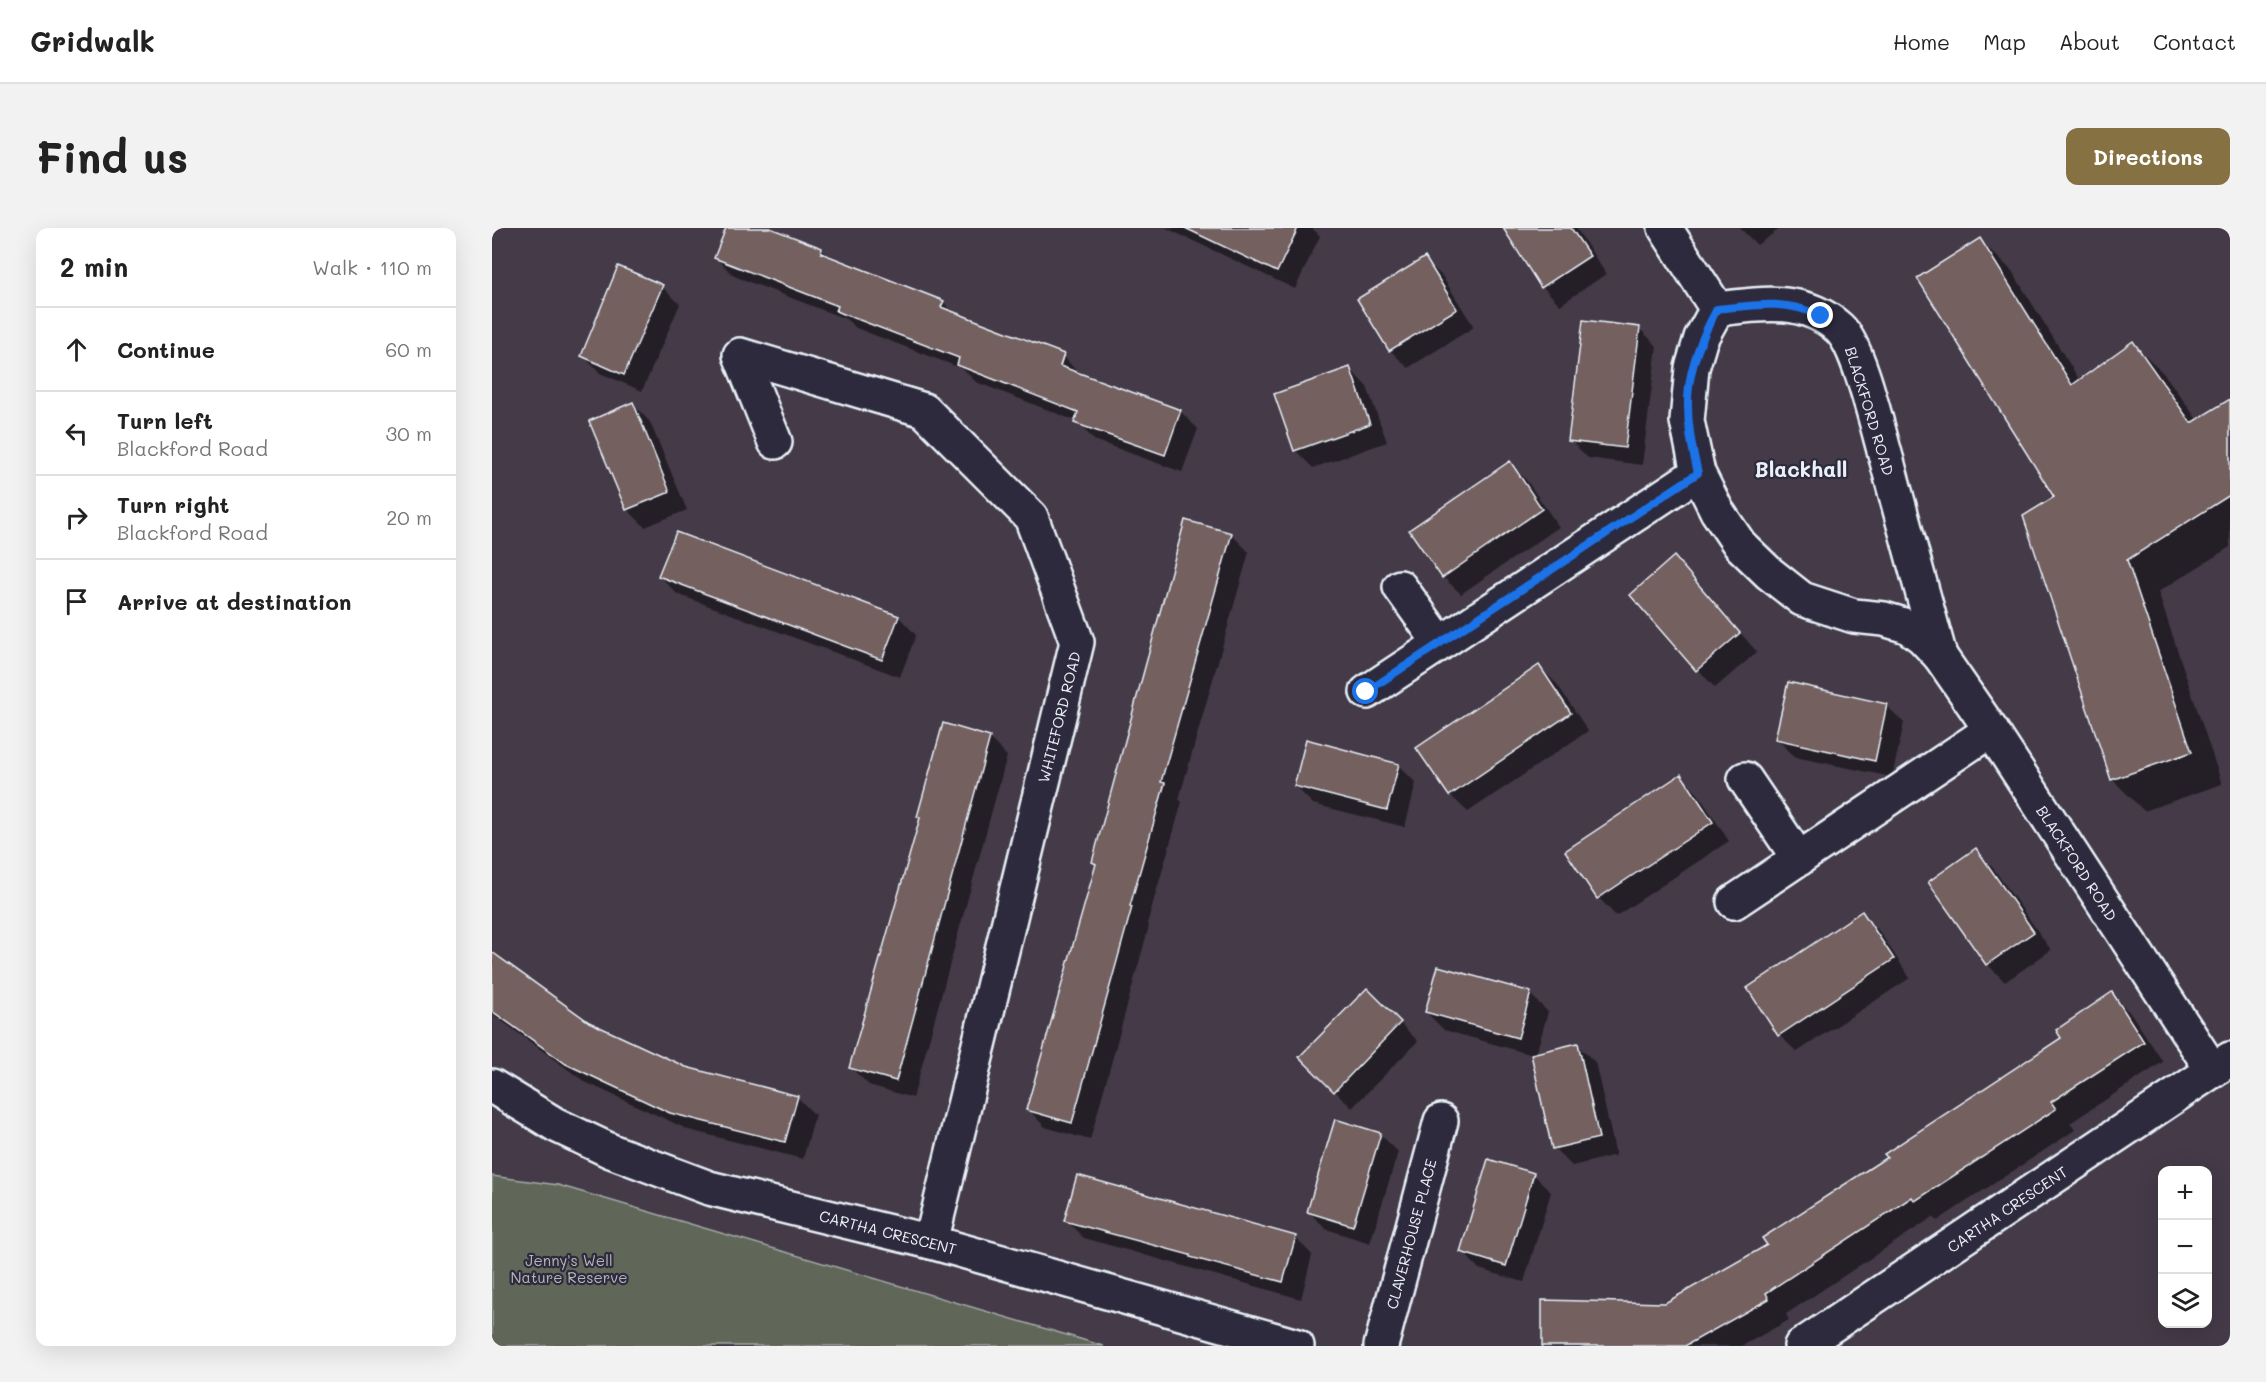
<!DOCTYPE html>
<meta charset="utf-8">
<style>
:root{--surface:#fff;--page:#f2f2f2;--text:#222;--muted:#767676;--line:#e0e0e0;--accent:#857141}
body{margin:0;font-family:Mali,sans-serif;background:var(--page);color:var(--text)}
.controls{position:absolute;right:18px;bottom:18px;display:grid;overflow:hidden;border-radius:12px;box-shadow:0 6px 24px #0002}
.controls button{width:54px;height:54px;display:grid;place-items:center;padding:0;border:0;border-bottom:2px solid var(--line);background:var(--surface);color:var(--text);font:30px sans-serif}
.stop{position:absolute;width:18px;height:18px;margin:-14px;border:4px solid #1a73e8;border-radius:50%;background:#fff}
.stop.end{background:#1a73e8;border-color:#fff;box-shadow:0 2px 6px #0008}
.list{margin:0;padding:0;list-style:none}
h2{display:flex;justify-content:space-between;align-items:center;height:78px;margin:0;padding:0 24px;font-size:26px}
h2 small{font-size:20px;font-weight:400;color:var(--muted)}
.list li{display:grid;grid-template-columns:39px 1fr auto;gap:18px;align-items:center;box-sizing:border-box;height:84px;padding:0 24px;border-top:2px solid var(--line)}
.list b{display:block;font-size:22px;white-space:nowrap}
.list p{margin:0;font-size:20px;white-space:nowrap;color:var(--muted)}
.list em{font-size:20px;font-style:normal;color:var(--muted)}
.icon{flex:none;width:33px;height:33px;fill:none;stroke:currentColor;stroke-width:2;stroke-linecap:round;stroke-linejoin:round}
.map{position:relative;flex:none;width:1738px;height:1118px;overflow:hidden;border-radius:12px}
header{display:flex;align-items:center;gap:36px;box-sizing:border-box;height:84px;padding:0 30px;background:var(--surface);border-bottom:2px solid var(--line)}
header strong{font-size:28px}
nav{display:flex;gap:33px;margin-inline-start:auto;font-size:21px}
.intro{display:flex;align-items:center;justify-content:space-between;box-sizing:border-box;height:144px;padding:0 36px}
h1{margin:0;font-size:42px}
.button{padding:15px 27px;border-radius:12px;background:var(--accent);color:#fff;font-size:21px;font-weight:700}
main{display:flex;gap:36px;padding:0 36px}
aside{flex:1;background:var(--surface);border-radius:12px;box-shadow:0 6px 24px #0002}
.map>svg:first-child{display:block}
.green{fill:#606659;stroke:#a4aca8;stroke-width:1.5}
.shadow{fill:#0007}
.building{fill:#746060;stroke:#e8f1f8;stroke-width:1.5}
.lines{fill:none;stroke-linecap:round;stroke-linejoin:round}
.minor-casing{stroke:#e8f1f8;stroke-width:38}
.minor{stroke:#2f2a3d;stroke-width:33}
.route{stroke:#1a73e8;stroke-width:8}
.labels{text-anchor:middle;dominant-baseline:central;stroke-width:4.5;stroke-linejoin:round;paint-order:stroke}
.street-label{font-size:15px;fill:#e8f1f8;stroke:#2f2a3d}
.park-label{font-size:15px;fill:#b2b9b8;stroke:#2f2a3d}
.district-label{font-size:21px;font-weight:bold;fill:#e8f1f8;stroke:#2f2a3d}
</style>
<header>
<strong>Gridwalk</strong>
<nav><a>Home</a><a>Map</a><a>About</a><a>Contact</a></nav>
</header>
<div class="intro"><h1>Find us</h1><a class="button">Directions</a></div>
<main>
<aside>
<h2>2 min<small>Walk · 110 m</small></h2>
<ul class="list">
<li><svg class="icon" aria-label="ahead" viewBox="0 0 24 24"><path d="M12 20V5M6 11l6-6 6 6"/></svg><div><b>Continue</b></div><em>60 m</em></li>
<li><svg class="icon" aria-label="left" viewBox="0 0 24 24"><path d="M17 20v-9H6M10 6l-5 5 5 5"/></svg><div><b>Turn left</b><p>Blackford Road</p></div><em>30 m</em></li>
<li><svg class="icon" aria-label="right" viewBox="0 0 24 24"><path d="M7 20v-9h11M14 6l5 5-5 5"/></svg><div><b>Turn right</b><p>Blackford Road</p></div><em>20 m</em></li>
<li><svg class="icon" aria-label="arrive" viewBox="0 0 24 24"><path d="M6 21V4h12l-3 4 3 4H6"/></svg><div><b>Arrive at destination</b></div></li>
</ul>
</aside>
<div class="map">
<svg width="1738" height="1118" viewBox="0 0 1738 1118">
<rect width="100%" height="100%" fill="#443a48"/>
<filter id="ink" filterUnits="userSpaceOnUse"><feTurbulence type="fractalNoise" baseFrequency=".0167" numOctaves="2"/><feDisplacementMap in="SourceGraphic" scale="12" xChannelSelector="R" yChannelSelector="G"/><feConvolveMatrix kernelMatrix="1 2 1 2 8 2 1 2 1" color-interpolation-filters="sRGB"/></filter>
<g filter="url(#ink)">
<path class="green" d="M 0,948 L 66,957 L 612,1118 L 0,1118 Z"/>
<g class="shadow">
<path d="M 236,0 L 274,0 L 330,22 L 339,31 L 451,74 L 464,87 L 571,128 L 588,147 L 688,183 L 706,201 L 690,244 L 602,212 L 584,193 L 484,154 L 471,141 L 364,100 L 354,91 L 242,48 L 224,30 Z"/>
<path d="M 674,0 L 820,0 L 828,8 L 803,61 Z"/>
<path d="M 1012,0 L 1084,0 L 1114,46 L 1068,77 L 1051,59 Z"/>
<path d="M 1248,0 L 1289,0 L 1265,17 Z"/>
<path d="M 1488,12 L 1520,43 L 1588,153 L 1641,115 L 1673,147 L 1706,193 L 1738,173 L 1738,319 L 1666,364 L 1730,556 L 1652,583 L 1620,551 L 1564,270 Z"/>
<path d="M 932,31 L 950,48 L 982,99 L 916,140 L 898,122 Z"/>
<path d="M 170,59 L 188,76 L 150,163 L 108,145 L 90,127 Z"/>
<path d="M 1147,100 L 1165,118 L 1150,237 L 1096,230 L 1078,212 Z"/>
<path d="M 858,141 L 875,159 L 895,214 L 821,240 L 804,223 L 784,167 Z"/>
<path d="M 141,176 L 158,194 L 195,282 L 153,299 L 136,282 L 99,194 Z"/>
<path d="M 1018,235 L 1035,253 L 1067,299 L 969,366 L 951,349 Z"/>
<path d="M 185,305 L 407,389 L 424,407 L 408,449 L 185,366 L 168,348 Z"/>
<path d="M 739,306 L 757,324 L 687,571 L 690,574 L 655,696 L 657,698 L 598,912 L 553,899 L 536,881 L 605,637 L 601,634 Z"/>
<path d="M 1199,348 L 1265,424 L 1223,460 L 1140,367 Z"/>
<path d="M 1047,439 L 1065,456 L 1096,503 L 976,584 L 958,567 Z"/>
<path d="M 1394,477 L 1412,495 L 1400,549 L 1303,529 L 1285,511 Z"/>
<path d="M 497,510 L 515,528 L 421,870 L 377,857 L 359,840 L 430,591 Z"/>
<path d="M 906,537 L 924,555 L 913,599 L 821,576 L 803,558 Z"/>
<path d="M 1189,548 L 1206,566 L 1237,613 L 1124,688 L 1107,670 L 1075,623 Z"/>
<path d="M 1484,622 L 1501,640 L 1559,722 L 1513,754 L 1495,736 Z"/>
<path d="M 1370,685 L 1387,703 L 1418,750 L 1305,824 L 1287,807 Z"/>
<path d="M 0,724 L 96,796 L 193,841 L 305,869 L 323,887 L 311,931 L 197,902 L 93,854 L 0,786 Z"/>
<path d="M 875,763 L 926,813 L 860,880 L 809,829 Z"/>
<path d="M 1038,766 L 1056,784 L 1044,826 L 1085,817 L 1103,834 L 1124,927 L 1080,938 L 1062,920 L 1041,827 L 952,802 L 934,784 Z"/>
<path d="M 1619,766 L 1640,787 L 1671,834 L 1578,895 L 1583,902 L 1445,993 L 1441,989 L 1294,1086 L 1297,1092 L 1250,1118 L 1051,1118 L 1173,1076 L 1277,1018 L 1397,930 L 1571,810 Z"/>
<path d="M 888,906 L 906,924 L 878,1015 L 834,1001 L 816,983 Z"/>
<path d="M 1041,946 L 1059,964 L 1032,1054 L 987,1041 L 970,1023 Z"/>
<path d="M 574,993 L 803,1009 L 820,1027 L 809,1071 L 592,1010 Z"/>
</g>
<g class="building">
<path d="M 234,0 L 278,0 L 330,20 L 329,25 L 452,73 L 449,79 L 572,126 L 568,138 L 689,182 L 673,227 L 582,195 L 586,184 L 465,137 L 467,130 L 344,83 L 346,78 L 222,30 Z"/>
<path d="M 693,0 L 806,0 L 785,44 Z"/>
<path d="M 1011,0 L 1079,0 L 1098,28 L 1049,60 Z"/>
<path d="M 1488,10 L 1580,157 L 1641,113 L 1699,195 L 1738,171 L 1738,267 L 1635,332 L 1700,524 L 1619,552 L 1531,288 L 1562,269 L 1425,50 Z"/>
<path d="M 933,29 L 965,81 L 897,123 L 865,71 Z"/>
<path d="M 126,38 L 171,57 L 132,147 L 89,128 Z"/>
<path d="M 1091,92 L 1148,99 L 1133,220 L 1076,213 Z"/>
<path d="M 858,139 L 878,196 L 802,223 L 782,166 Z"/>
<path d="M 141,174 L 178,264 L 134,282 L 97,193 Z"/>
<path d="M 1018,233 L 1050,281 L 950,350 L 917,302 Z"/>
<path d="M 693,292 L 740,305 L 669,554 L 673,555 L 638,678 L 640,679 L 580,895 L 534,882 L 604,636 L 600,634 Z"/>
<path d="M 184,304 L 407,388 L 390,432 L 166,348 Z"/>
<path d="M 1182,328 L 1248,405 L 1204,443 L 1138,367 Z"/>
<path d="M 1047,437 L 1079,485 L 957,568 L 924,520 Z"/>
<path d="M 1296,454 L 1395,476 L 1383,533 L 1283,511 Z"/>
<path d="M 451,495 L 498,509 L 404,853 L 357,840 L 428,590 L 425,589 Z"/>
<path d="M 814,511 L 907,536 L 895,582 L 802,558 Z"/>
<path d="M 1189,546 L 1221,594 L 1105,671 L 1073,623 Z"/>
<path d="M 1484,620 L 1542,704 L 1494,737 L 1436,654 Z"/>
<path d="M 1370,683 L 1402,731 L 1286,808 L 1255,760 Z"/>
<path d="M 0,724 L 97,794 L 194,839 L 306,868 L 293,914 L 178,885 L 74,836 L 0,783 Z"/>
<path d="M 946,738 L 1039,764 L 1026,810 L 933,784 Z"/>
<path d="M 875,760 L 909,794 L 842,864 L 807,829 Z"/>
<path d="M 1620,764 L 1652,814 L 1559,874 L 1564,881 L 1423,973 L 1420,969 L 1274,1065 L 1277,1071 L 1193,1118 L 1050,1118 L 1050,1072 L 1173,1075 L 1275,1017 L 1270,1010 L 1395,929 L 1392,926 L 1569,810 L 1564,802 Z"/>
<path d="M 1086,815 L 1107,910 L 1060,921 L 1039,826 Z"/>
<path d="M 843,891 L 889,905 L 861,998 L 815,984 Z"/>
<path d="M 996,931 L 1042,945 L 1014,1038 L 968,1024 Z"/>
<path d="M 585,947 L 804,1008 L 791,1054 L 698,1029 L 698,1027 L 572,993 Z"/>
</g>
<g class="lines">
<defs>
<g id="minor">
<path d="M 1173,0 L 1225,81 L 1209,110 L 1200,140 L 1195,193 L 1206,245 L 1225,283 L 1248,317 L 1277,345 L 1310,371 L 1362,388 L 1392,391 L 1415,398 L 1430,409 L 1448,428 L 1499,502 L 1721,843"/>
<path d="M 1225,81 C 1267,76 1312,68 1347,100 C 1368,119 1386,203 1395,233 C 1412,298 1430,363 1448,428"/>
<path d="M 283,214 L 248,127 L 432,182 L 539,289 L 585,414 L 439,1014"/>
<path d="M 908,359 L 948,415"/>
<path d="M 875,464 L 1206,245"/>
<path d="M 1253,551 L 1307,631"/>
<path d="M 1242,674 L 1499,502"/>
<path d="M 0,858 L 64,897 L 119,923 L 217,960 L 439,1014 L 805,1118"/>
<path d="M 889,1118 L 949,893"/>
<path d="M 1309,1118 L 1738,831"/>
</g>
</defs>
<use href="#minor" class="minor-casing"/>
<use href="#minor" class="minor"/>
</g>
</g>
<g class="lines" filter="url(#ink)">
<path class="route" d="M 874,464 L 1206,245 C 1189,179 1192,141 1225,81 C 1263,77 1293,71 1329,88"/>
</g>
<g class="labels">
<g class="street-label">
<text transform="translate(1378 183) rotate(73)">BLACKFORD ROAD</text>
<text transform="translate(567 489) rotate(-76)">WHITEFORD ROAD</text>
<text transform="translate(1585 635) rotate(57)">BLACKFORD ROAD</text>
<text transform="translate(1515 981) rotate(-34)">CARTHA CRESCENT</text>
<text transform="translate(396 1004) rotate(14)">CARTHA CRESCENT</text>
<text transform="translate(919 1006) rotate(-75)">CLAVERHOUSE PLACE</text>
</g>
<g class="park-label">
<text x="77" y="1032">Jenny's Well<tspan x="77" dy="17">Nature Reserve</tspan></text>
</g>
<g class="district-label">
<text x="1309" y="240">Blackhall</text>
</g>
</g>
</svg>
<div class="controls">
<button>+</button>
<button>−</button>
<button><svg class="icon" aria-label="layers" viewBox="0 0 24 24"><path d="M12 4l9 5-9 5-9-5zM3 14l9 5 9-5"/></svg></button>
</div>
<div class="stop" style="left:874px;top:464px"></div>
<div class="stop end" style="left:1329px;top:88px"></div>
</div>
</main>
